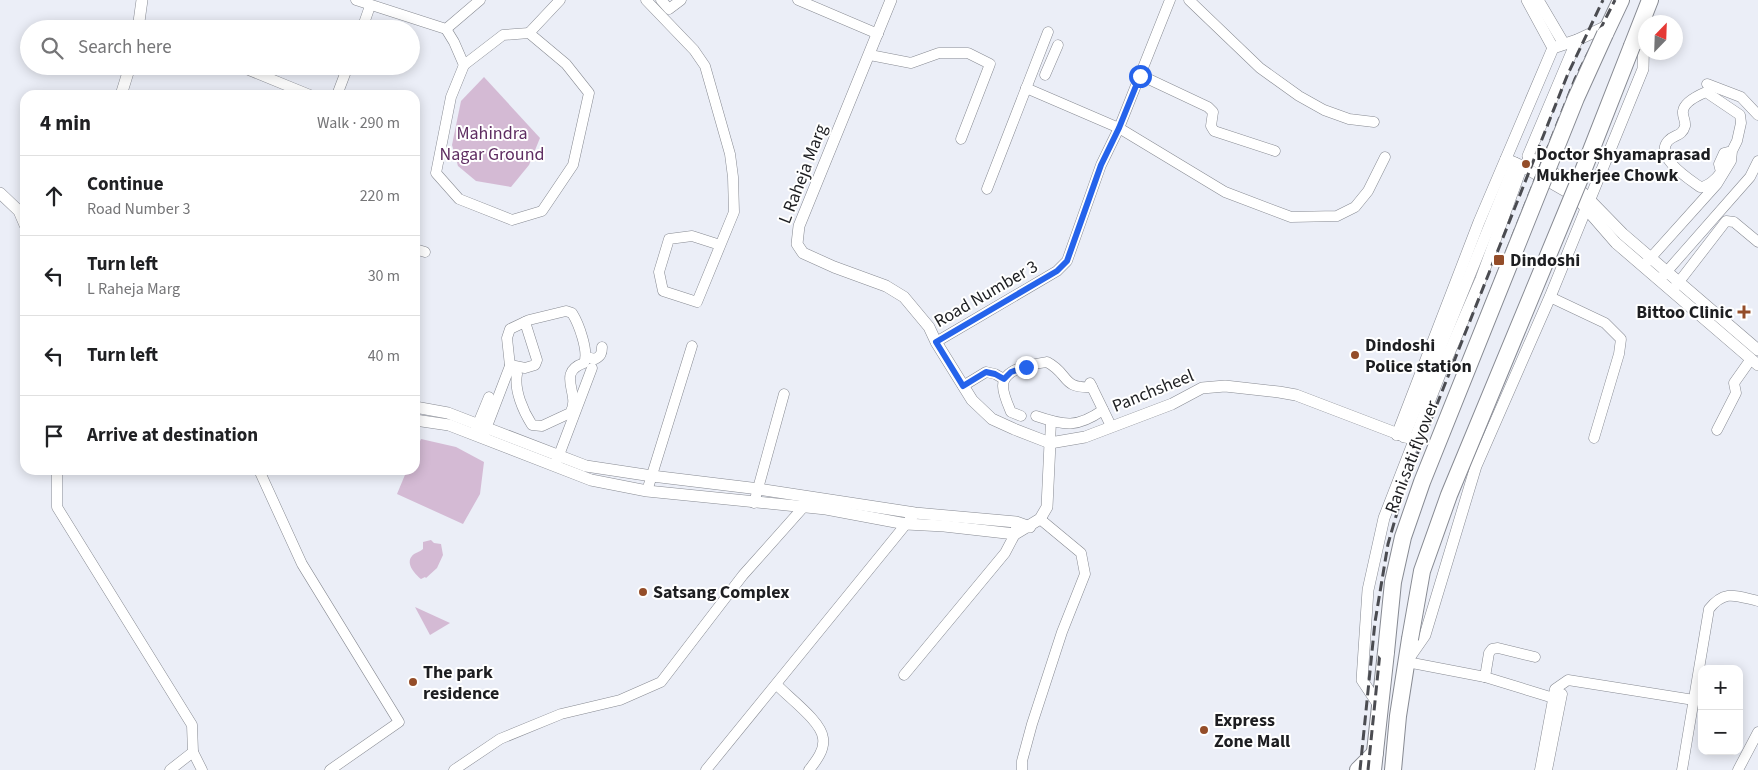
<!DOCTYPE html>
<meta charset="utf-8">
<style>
:root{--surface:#fff;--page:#f2f2f2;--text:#202124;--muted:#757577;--line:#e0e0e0}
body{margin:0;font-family:"Source Sans 3",sans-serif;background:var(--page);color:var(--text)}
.controls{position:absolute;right:15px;bottom:15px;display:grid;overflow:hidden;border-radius:10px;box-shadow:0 2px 12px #0003}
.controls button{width:45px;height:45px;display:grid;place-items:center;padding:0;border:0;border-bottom:1px solid var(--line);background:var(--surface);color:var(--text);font:25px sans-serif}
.compass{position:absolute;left:1638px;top:15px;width:45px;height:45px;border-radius:50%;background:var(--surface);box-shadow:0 2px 12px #0003;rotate:23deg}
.stop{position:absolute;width:15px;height:15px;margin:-11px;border:4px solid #2563eb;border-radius:50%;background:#fff}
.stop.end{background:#2563eb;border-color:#fff;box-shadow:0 1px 5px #0008}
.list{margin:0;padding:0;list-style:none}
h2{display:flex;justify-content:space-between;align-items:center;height:65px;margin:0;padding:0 20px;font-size:21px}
h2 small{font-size:16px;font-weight:400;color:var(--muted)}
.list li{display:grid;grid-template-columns:32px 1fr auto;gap:15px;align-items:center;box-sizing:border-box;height:80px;padding:0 20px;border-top:1px solid var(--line)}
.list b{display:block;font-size:19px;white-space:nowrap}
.list p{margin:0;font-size:16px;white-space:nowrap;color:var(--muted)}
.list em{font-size:16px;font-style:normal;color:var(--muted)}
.icon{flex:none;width:28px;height:28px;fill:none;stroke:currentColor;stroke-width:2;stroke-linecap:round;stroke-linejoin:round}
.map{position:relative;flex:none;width:1758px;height:770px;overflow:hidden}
.search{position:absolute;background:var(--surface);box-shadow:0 2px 12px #0003;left:20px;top:20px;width:400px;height:55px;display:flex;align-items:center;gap:12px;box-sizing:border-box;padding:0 18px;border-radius:28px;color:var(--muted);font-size:19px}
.panel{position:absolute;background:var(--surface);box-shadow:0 2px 12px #0003;left:20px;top:90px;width:400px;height:385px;border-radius:15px}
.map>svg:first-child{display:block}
.green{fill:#d4bad4}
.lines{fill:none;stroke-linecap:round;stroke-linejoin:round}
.minor-casing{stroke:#878a92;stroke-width:11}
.tertiary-casing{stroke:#878a92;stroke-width:12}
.trunk-casing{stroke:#878a92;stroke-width:18}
.minor{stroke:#fff;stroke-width:10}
.tertiary{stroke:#fff;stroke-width:11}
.trunk{stroke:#fff;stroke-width:16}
.rail{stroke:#4b4c51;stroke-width:3;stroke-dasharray:10 5;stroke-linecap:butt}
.trunk-bridge-casing{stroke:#878a92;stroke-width:18;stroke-linecap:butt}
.trunk-bridge{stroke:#fff;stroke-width:16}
.route{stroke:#2563eb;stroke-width:6}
.poi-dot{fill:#944d29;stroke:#fff;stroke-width:2}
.labels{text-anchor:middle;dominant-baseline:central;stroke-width:4;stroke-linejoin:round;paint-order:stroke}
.park-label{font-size:18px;fill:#5e2d61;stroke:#fff}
.poi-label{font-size:18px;font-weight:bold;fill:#1d1e21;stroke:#fff;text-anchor:start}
.street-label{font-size:18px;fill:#1d1e21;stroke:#fff}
</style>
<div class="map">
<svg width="1758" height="770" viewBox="0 0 1758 770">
<rect width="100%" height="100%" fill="#ebeef7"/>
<g class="green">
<path d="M 484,77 L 540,138 L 529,165 L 511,187 L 476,181 L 458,166 L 452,145 L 461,101 Z"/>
<path d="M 421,439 L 456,447 L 484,462 L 480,494 L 463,524 L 397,494 L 407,470 L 415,470 L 415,452 Z"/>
<path d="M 431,540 L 434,543 L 441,544 L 443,555 L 437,568 L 426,578 L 425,577 L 421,579 C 416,575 405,564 412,556 C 414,553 420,552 423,549 L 423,542 Z"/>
<path d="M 415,607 L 450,623 L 430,635 Z"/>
</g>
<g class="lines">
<defs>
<g id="minor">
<path d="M 356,0 L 446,29 L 480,0"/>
<path d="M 646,0 L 694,50 L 705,66 L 730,154 L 733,177 L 734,212 L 697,302 L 663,291 L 659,272 L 669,239 L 692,236 L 720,245"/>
<path d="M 661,0 L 669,9 L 681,0"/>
<path d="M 798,0 L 878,34"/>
<path d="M 1189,0 L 1260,68 L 1299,96 L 1324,110 L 1349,119 L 1374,122"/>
<path d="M 138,24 L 148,29"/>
<path d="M 362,29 L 370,6"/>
<path d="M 446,29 L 454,42 L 464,65"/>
<path d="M 529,33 L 566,64 L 589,93 L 573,165 L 542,211 L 512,220 L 459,199 L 436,173 L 451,97 L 464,65 L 503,35 Z"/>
<path d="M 529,33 L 560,0"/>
<path d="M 870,55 L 911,63 L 939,53 L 968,53 L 990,64 L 961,139"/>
<path d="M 239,66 L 310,95"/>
<path d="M 1045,75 L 1058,45"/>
<path d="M 1140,75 L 1208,107 L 1213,112 L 1211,126 L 1214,131 L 1275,151"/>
<path d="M 1707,84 L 1741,97 L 1758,115"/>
<path d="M 1026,88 L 1119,128 L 1225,192 L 1291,217 L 1337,216 L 1355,207 L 1368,191 L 1385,157"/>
<path d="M 337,95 L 348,66"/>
<path d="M 987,189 L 1048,32"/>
<path d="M 415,249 L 425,252"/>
<path d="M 1646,263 L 1717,184 L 1731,161 L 1732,151 L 1737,141 L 1741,123 L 1740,115 L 1706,92 C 1699,95 1684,102 1683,111 C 1682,116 1686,121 1685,126 C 1682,137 1674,134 1668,141 C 1654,157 1689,179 1700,187 C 1708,187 1717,178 1721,172 L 1719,164 L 1724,153 L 1732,151"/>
<path d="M 1662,277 L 1750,177 L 1758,161"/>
<path d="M 1675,287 L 1726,221 L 1734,222 L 1758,242"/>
<path d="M 1550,297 L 1605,323 L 1621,339 L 1619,354 L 1594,438"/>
<path d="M 936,342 L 1057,271 L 1067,261 L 1101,165 L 1119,128 L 1170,0"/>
<path d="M 586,357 L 595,359 C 601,356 602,353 602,347"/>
<path d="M 510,365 L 525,368 L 535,365 L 537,360 L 525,322"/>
<path d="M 1090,383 L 1111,426"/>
<path d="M 963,386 L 986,372 L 995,374 L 1004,379"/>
<path d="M 1021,416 L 1011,412 C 1008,405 1003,394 1003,386 C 1003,368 1033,364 1047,362 C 1070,374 1061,389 1092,387"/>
<path d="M 1036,416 C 1065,426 1077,428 1103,410"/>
<path d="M 1717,430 L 1736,393 L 1734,383 L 1751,359"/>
<path d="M 475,431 L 489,397"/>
<path d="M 484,434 L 510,366 L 507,338 L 510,329 L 529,320 L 566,311 L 572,313 C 579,324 589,352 584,363 C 555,373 582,395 570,413 L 542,426 L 532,425 C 523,411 514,390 517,374"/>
<path d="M 1050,443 L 1051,421"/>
<path d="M 556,463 L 592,368"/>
<path d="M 57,470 L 57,507 L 192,725 L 193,752 L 202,770"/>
<path d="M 259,470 L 302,564 L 399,722 L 330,770"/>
<path d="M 647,491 L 692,346"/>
<path d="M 754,503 L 784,394"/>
<path d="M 1535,657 L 1498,648 L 1492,649 L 1489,653 L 1485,677 L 1560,700"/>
<path d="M 1407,662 L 1485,677"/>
<path d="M 904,675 L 1005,553 L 1015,534 L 1016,528"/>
<path d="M 777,685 C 789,698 821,721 823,738 C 825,750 816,761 809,770"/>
<path d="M 170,770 L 193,752"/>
<path d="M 454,770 L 500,739 L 561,714 L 620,700 L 661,682 L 743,575 L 808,502"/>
<path d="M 706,770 L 915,513"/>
<path d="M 1022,770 L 1022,761 L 1032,724 L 1062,632 L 1085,574 L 1081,553 L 1040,519"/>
<path d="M 1540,770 L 1555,689 L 1568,680 L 1694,700"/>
<path d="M 1547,770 L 1562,694"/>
<path d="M 1682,770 L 1709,609 C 1725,589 1736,596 1758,601"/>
<path d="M 1738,770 L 1758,732"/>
</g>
<g id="tertiary">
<path d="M 891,0 L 799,226 L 797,244 L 803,253 L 834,267 L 886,286 L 904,297 L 929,327 L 936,342 L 972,400 L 992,419 L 1014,429 L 1050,443"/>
<path d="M 1527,0 L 1553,48"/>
<path d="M 1538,0 L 1564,44"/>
<path d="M 138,29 L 142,0"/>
<path d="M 1577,40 L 1528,156 L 1580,190 L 1623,234 L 1758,350"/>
<path d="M 121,95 L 130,66"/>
<path d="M 1506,159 L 1522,166 L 1576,197 L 1616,243 L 1758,365"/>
<path d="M 0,193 L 19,211 L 25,225"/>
<path d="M 415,407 L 448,413 L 586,466 L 652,476 L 751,488 L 915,513 L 1016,522 L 1030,527"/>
<path d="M 415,420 L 449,425 L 591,480 L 647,491 L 826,509 L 906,524 L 944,526 L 1015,534 L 1040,519 L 1047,507 L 1050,443"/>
<path d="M 1397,435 L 1479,222 L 1553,48 L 1577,40 L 1609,25"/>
<path d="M 1404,437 L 1515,163"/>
<path d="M 1050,443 L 1085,437 L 1172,404 L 1202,388 L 1225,386 L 1279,392 L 1296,395 L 1414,440"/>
<path d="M 1409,658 L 1425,635 L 1476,466 L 1550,297 L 1643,69 L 1644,23"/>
<path d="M 1380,707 L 1362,680 L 1368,590 L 1384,518 L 1440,374 L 1481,279 L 1522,166"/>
</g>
<g id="trunk">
<path d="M 1605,34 L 1621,0"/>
<path d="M 1632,46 L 1650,0"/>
<path d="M 1358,770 L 1375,753"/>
<path d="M 1373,770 L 1386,652"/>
<path d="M 1393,770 L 1398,716 L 1410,639"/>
</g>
</defs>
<use href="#minor" class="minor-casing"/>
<use href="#tertiary" class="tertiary-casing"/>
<use href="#trunk" class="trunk-casing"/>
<use href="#minor" class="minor"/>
<use href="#tertiary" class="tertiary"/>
<use href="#trunk" class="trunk"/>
<g class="rail">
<path d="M 1360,770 L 1375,622 L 1388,544 L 1405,485 L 1567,76 L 1603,0"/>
<path d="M 1368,770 L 1383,623 L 1396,546 L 1413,488 L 1575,79 L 1615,0"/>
</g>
<defs>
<g id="trunk-bridge">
<path d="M 1410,639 L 1422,571 L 1449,495 L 1581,176 L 1632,46"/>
<path d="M 1386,652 L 1393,582 L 1403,537 L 1422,482 L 1576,98 L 1605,34"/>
</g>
</defs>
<use href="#trunk-bridge" class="trunk-bridge-casing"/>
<use href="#trunk-bridge" class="trunk-bridge"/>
</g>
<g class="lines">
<path class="route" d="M 1026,367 L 1011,372 L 1004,379 L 995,374 L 986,372 L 963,386 L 936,342 L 1057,271 L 1067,261 L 1101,165 L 1119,128 L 1140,76"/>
</g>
<g class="poi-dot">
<circle cx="1526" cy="164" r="5"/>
<rect x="1493" y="254" width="12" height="12" rx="2.5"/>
<path d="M1741.5 304.5h5v5h5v5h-5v5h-5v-5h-5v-5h5z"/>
<circle cx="1355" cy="355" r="5"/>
<circle cx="643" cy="592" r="5"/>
<circle cx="413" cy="682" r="5"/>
<circle cx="1204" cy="730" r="5"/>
</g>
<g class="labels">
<g class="park-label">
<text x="492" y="133">Mahindra<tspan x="492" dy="21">Nagar Ground</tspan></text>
</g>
<g class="poi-label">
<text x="1536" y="154">Doctor Shyamaprasad<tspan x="1536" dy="21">Mukherjee Chowk</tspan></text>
<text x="1510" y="260">Dindoshi</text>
<text x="1733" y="312" text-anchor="end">Bittoo Clinic</text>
<text x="1365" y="345">Dindoshi<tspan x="1365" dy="21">Police station</tspan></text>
<text x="653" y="592">Satsang Complex</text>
<text x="423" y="672">The park<tspan x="423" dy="21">residence</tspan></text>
<text x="1214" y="720">Express<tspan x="1214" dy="21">Zone Mall</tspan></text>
</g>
<g class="street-label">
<text transform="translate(803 174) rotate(-69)">L Raheja Marg</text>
<text transform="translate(986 294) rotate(-30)">Road Number 3</text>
<text transform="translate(1153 391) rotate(-22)">Panchsheel</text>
<text transform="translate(1412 457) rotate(-69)">Rani sati flyover</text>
</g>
</g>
</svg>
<div class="controls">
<button>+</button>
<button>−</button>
</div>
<svg class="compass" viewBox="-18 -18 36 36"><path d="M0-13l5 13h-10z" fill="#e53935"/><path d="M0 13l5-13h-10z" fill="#757577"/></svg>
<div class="stop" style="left:1140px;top:76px"></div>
<div class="stop end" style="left:1026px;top:367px"></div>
<div class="search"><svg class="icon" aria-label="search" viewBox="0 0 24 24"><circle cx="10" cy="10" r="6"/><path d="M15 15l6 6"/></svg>Search here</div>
<section class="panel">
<h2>4 min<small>Walk · 290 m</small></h2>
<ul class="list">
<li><svg class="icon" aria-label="ahead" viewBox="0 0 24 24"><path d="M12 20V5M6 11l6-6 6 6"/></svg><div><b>Continue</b><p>Road Number 3</p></div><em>220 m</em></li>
<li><svg class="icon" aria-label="left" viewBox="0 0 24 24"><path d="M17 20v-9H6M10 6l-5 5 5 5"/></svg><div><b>Turn left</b><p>L Raheja Marg</p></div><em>30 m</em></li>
<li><svg class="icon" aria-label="left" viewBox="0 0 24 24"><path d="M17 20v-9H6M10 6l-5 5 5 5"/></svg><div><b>Turn left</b></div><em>40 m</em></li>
<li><svg class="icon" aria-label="arrive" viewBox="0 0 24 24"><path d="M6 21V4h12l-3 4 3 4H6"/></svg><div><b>Arrive at destination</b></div></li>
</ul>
</section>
</div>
